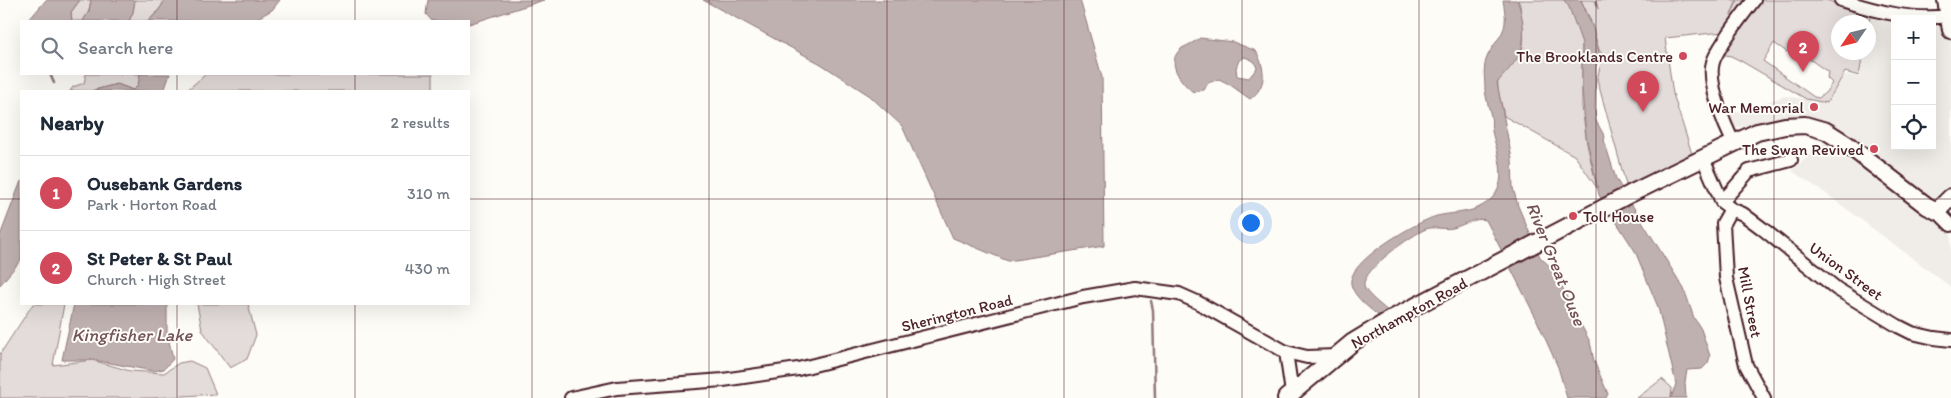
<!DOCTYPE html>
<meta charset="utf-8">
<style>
:root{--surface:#fff;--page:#f2f2f3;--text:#1f2937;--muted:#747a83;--line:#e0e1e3;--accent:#d1495b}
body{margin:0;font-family:Itim,sans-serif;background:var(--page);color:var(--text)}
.controls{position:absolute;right:15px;top:15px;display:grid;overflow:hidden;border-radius:0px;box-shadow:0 5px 20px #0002}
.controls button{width:45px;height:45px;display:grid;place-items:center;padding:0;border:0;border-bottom:1px solid var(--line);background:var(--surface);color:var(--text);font:25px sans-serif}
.compass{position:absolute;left:1831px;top:15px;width:45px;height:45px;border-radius:50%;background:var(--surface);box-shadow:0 5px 20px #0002;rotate:235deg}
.you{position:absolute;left:1250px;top:222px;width:18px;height:18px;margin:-12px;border:4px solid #fff;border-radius:50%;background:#1a73e8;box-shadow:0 0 0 8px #1a73e833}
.badge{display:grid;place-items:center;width:32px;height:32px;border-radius:50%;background:var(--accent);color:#fff;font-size:16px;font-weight:700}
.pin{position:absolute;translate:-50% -41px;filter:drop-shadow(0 1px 2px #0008)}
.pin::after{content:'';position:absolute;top:26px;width:18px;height:15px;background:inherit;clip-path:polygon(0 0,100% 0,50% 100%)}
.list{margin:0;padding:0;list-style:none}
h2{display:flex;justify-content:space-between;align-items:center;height:65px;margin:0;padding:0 20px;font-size:21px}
h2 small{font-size:16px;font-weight:400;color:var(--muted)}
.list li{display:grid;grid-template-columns:32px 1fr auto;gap:15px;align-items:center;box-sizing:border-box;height:75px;padding:0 20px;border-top:1px solid var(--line)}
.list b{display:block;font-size:19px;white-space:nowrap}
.list p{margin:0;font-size:16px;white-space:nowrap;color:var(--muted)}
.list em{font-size:16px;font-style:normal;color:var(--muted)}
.icon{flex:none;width:28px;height:28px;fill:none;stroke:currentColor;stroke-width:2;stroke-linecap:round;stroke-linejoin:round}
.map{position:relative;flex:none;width:1951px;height:398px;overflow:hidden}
.search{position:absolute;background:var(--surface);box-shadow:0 5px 20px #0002;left:20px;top:20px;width:450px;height:55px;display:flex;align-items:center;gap:12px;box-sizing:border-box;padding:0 18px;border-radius:0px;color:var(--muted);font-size:19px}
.panel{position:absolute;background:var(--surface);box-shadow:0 5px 20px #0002;left:20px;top:90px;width:450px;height:215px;border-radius:0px}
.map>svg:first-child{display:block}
.built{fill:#f0ece8}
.green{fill:#e3dcda;stroke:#967e82;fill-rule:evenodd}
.water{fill:#c0b1b1;stroke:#91777b;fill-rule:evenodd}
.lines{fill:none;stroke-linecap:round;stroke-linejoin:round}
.stream{stroke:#91777b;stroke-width:2.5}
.minor-casing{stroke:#4a1f2b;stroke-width:16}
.major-casing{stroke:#4a1f2b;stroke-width:20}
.minor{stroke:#fdfcf7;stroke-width:12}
.major{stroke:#fdfcf7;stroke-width:16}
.grid{fill:none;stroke:#4a1f2b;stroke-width:1;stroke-opacity:0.55}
.poi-dot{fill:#d1495b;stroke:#fdfcf7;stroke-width:2}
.labels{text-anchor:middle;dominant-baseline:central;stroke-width:4;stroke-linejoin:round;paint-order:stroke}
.poi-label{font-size:16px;fill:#4a1f2b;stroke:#fdfcf7;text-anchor:end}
.street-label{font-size:16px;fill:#4a1f2b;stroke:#fdfcf7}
.water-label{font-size:18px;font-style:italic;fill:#73525a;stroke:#fdfcf7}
</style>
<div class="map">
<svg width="1951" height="398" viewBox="0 0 1951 398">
<rect width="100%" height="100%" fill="#fdfcf7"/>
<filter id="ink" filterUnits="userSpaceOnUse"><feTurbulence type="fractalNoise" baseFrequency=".02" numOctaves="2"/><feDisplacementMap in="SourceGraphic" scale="10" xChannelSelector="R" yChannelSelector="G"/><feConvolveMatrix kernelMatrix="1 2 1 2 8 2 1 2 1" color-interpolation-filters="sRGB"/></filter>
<g filter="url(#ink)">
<g class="built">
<path d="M 1870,16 L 1901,19 L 1895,19 L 1895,146 L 1932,146 L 1932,21 L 1951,20 L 1951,216 L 1846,139 L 1787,119 L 1733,128 L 1724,116 L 1785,96 L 1828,103 L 1844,75 L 1860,77 L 1864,53 L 1868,52 Z"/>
<path d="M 1823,143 L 1839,148 L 1951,233 L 1951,287 L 1828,195 L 1792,171 Z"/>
</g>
<g class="green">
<path d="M 80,0 L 91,0 L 89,11 L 83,21 L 72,21 L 71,12 Z"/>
<path d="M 135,0 L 162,0 L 164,1 C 161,9 154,14 149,21 L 129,21 L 133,12 Z"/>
<path d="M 1518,0 L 1564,0 L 1574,11 L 1582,43 L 1582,107 L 1587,144 L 1597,188 L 1575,156 L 1504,116 C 1502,103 1491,78 1504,68 C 1510,63 1517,60 1521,52 C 1527,40 1521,19 1520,5 Z"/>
<path d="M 1581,0 L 1595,0 L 1598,9 L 1596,0 L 1737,0 L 1731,15 L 1738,0 L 1749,0 L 1723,32 L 1665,38 L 1673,94 L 1693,157 L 1628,192 L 1597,79 L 1603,55 L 1599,50 L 1590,19 Z"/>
<path d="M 1762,0 L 1826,0 L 1870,16 L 1869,23 L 1838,22 L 1838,52 L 1863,53 L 1859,76 L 1845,72 L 1827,103 L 1806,99 L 1741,61 L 1731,56 L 1720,54 L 1740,25 ZM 1774,43 L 1787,52 L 1792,47 L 1828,72 L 1827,78 L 1832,83 L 1826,92 L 1819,98 L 1814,97 L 1763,61 Z"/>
<path d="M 86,74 L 140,74 C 141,81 138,86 133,90 L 117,84 L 91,91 L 70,91 L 73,87 L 84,83 Z"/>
<path d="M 206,74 L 433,74 L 433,91 L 186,91 Z"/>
<path d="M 33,304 L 64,304 L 53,365 L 92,360 L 130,371 L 164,373 L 179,363 L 190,361 L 205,368 L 216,394 L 151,398 L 0,398 L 0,354 Z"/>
<path d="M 197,304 L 248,304 L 256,335 L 247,359 L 230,368 L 202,330 Z"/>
<path d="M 1662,379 L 1672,388 L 1671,398 L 1637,398 Z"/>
</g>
<g class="water">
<path d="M 46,0 L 80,0 L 71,12 L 72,21 L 28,21 Z"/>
<path d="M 91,0 L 135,0 L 133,12 L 129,21 L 83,21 L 89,11 Z"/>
<path d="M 162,0 L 280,0 L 272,10 L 252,21 L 149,21 C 154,15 161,9 164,1 Z"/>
<path d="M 428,0 L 544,0 L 469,24 L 469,21 L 432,21 L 426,14 Z"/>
<path d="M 703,0 L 1080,0 L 1102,77 L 1104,246 L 1008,261 L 953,238 L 902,126 L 870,96 L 821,64 Z"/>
<path d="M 1503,0 L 1517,0 C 1523,15 1527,39 1519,55 C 1514,65 1504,74 1497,83 L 1512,159 L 1513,188 L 1518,206 L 1540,257 L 1556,272 L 1566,296 L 1590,342 L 1594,361 L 1608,394 L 1606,398 L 1567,398 L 1558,367 L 1535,316 L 1486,220 C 1475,217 1464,225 1453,228 C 1444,230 1434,226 1426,229 C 1413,234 1362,270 1364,285 C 1364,293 1384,307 1390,313 L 1381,318 C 1371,309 1354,298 1351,284 C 1347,261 1418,221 1437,216 C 1458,211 1476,215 1493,197 C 1509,179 1496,150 1492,131 C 1491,126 1492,121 1491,116 C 1489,107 1486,99 1485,90 C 1485,80 1483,69 1486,60 C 1490,47 1504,36 1505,23 C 1506,16 1504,7 1503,0 Z"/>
<path d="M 1564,0 L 1581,0 L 1593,28 L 1600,56 L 1596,66 L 1595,111 L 1596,121 L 1605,137 L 1604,140 L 1616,179 L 1684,289 L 1694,318 L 1701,329 L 1710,356 L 1708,363 L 1702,369 L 1687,370 L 1685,382 L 1686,398 L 1671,398 L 1676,384 L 1658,307 L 1635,251 L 1599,195 L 1586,136 L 1582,89 L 1582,43 L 1569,7 Z"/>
<path d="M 1200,38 L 1233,42 L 1256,51 C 1265,68 1268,86 1250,99 L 1229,84 L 1219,79 L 1208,83 L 1204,90 L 1193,92 C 1181,82 1164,62 1182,48 C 1188,45 1195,42 1200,38 ZM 1245,57 L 1254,61 L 1257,68 L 1249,78 L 1237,76 L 1236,68 L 1239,60 Z"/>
<path d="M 140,74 L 170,74 L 164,91 L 91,91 L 117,84 L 133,90 L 138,85 Z"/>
<path d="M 21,181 L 21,260 L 0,285 L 0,236 Z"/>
<path d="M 74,304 L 167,304 L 167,332 L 173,359 L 164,369 L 153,371 L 94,360 L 62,360 Z"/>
</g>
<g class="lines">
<g class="stream">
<path d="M 50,74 L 54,83"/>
<path d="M 1151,301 L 1153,310 L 1155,398"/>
</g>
<defs>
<g id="minor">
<path d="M 1841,0 C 1876,11 1912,21 1949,16"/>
<path d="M 1734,143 C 1724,125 1707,81 1713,62 C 1717,48 1744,13 1754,0"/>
<path d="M 1703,158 L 1722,202 L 1731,209 L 1743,214 L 1763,229 L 1837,289 L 1898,326 L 1912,333 L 1934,338 L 1951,340"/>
<path d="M 1722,202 L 1749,171 L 1791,160"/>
<path d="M 1731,209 L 1723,223 L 1726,278 L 1746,365 L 1764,398"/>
<path d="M 1937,211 L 1951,225"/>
<path d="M 1286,352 L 1292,393"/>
<path d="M 571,398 L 617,388 L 723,380 L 798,369 L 1083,297 L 1135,288 L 1179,294 L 1197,302 L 1286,352 L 1307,357 L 1337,356"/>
</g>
<g id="major">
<path d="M 1946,0 L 1951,30"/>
<path d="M 1286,398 L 1353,342 L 1391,319 L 1630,194 L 1757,132 L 1785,126 L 1805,125 L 1826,131 L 1848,145 L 1927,206 L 1937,211 L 1951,197"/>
</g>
</defs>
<use href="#minor" class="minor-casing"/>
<use href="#major" class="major-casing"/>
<use href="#minor" class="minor"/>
<use href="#major" class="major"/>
</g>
</g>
<path class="grid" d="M 177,0 L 177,21M 355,0 L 355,21M 532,0 L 532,398M 709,0 L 709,398M 887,0 L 887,398M 1064,0 L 1064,398M 1242,0 L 1242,398M 1419,0 L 1419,398M 1596,0 L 1596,398M 1774,0 L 1774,398M 177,74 L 177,91M 355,74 L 355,91M 0,199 L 21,199M 469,199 L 1951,199M 177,304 L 177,398M 355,304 L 355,398"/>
<g class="poi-dot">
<circle cx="1683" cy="56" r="5"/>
<circle cx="1814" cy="107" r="5"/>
<circle cx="1874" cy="149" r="5"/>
<circle cx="1573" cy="216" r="5"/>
</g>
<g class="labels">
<g class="poi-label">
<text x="1673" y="56">The Brooklands Centre</text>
<text x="1804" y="107">War Memorial</text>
<text x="1864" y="149">The Swan Revived</text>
<text x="1583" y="216" text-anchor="start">Toll House</text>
</g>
<g class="street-label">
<text transform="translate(1846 271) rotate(36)">Union Street</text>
<text transform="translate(1750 302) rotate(79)">Mill Street</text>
<text transform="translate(957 313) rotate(-14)">Sherington Road</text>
<text transform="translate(1409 313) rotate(-29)">Northampton Road</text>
</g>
<g class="water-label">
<text transform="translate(1556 264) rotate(68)">River Great Ouse</text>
<text x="132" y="335">Kingfisher Lake</text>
</g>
</g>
</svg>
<div class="controls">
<button>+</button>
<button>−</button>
<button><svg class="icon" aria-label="locate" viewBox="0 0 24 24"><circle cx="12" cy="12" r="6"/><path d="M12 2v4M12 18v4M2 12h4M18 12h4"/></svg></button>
</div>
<svg class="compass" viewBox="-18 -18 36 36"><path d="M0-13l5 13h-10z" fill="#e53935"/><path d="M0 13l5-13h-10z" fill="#747a83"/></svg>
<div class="you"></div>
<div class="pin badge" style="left:1643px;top:112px">1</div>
<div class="pin badge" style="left:1803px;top:72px">2</div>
<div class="search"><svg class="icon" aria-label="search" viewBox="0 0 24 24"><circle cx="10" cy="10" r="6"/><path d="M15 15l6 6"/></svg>Search here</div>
<section class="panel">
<h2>Nearby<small>2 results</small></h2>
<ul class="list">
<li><span class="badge">1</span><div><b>Ousebank Gardens</b><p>Park · Horton Road</p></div><em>310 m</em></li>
<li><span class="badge">2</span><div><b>St Peter &amp; St Paul</b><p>Church · High Street</p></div><em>430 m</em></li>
</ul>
</section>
</div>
